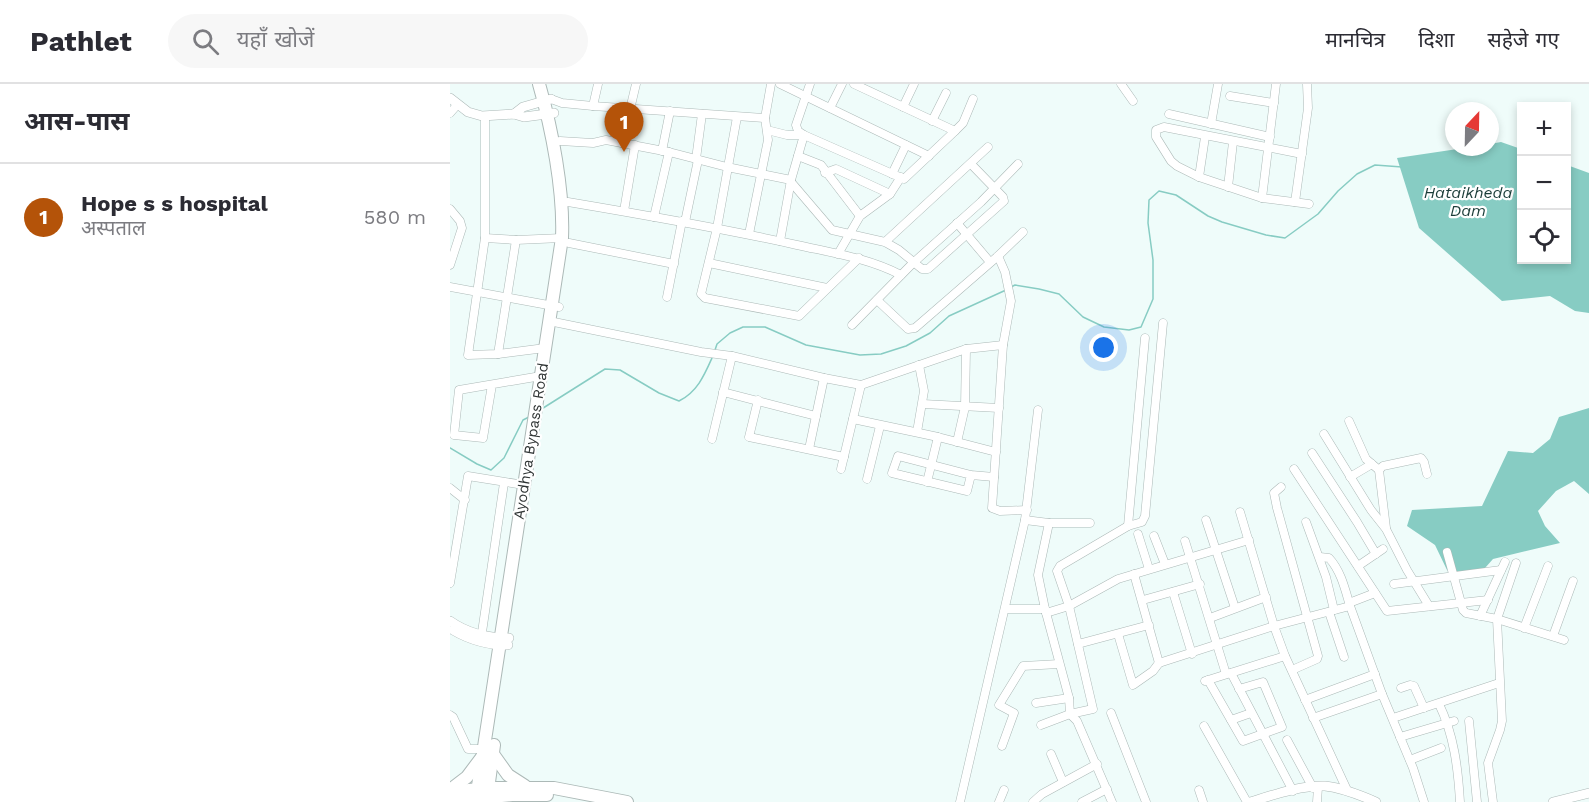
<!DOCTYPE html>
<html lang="hi">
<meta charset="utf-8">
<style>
:root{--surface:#fff;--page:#f7f7f7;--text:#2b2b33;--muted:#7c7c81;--line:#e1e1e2;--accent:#b45309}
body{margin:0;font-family:"Work Sans","Noto Sans Devanagari",sans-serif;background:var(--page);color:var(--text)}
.controls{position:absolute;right:18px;top:18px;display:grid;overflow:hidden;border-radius:0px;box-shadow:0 3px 9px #0003}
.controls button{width:54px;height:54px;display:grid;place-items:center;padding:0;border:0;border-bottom:2px solid var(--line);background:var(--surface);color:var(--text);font:30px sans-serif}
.compass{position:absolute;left:995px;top:18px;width:54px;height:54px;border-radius:50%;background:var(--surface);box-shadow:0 3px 9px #0003;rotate:22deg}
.you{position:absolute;left:654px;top:264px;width:21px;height:21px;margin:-15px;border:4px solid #fff;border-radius:50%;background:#1a73e8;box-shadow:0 0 0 9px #1a73e833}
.badge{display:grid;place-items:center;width:39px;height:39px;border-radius:50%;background:var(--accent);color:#fff;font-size:20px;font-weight:700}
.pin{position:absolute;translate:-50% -50px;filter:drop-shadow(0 2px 3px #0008)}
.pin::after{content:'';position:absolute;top:32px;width:21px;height:18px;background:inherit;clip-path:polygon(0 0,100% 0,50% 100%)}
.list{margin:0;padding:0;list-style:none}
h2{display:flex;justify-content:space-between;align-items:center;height:78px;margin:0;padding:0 24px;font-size:26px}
h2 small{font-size:20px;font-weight:400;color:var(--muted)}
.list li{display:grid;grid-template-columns:39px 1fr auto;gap:18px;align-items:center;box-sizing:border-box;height:108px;padding:0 24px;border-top:2px solid var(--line)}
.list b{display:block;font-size:22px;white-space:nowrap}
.list p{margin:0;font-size:20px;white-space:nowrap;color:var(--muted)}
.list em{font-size:20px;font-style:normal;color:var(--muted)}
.icon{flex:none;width:33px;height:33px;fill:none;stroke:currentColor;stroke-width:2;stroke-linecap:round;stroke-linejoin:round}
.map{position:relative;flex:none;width:1139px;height:718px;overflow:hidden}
header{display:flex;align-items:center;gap:36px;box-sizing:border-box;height:84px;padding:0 30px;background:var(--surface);border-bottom:2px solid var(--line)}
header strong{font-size:28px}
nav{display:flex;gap:33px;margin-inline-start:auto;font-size:21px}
.search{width:420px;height:54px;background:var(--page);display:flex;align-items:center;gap:15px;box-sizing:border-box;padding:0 21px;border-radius:33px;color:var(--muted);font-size:22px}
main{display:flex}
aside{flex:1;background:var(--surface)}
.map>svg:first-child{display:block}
.water{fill:#87ccc3}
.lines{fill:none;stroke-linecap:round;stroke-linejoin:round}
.stream{stroke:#87ccc3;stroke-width:1.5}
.minor-casing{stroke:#acb9b7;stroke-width:9}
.tertiary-casing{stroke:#acb9b7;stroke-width:10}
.primary-casing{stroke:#acb9b7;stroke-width:14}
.minor{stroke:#fff;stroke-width:8}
.tertiary{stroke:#fff;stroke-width:9}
.primary{stroke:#fff;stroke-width:12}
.labels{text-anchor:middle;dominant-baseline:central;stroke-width:4.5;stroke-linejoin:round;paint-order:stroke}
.street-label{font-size:15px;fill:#303535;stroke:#fff}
.water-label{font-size:16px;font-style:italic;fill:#1b3d39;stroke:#fff}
</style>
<header>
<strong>Pathlet</strong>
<div class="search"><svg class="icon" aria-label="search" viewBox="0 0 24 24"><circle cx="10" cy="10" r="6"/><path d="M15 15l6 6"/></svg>यहाँ खोजें</div>
<nav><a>मानचित्र</a><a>दिशा</a><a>सहेजे गए</a></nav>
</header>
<main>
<aside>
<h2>आस-पास<small></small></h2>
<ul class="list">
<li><span class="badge">1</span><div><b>Hope s s hospital</b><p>अस्पताल</p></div><em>580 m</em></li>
</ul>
</aside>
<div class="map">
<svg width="1139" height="718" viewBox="0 0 1139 718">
<rect width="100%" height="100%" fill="#effcfa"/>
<g class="water">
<path d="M 1051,58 L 1071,65 L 1072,176 L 1116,176 L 1117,81 L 1139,89 L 1139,229 L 1125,227 L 1100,212 L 1052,217 L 969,144 L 947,74 L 1021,63 L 1040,63 L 1040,60 Z"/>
<path d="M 1139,324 L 1139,410 L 1124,397 L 1106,407 L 1088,427 L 1095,442 L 1110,459 L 1043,475 L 1027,493 L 1019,494 L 997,486 L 985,461 L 957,442 L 962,426 L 1032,422 L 1058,367 L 1083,369 L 1100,355 L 1109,333 Z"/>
</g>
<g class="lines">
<g class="stream">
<path d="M 561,203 L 565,201 L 589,205 L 609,210 L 633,233 L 654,243 L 679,246 L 691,243 L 703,215 L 703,176 L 698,139 L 699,116 L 709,107 L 726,111 L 758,132 L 772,138 L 816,151 L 835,154 L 868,130 L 888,107 L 907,90 L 925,81 L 952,83"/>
<path d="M 265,266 L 267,260 L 280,249 L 293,243 L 315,243 L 356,261 L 410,271 L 431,270 L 456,262 L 480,249 L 499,232 L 556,206"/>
<path d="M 90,326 L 155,285 L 170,286 L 209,309 L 229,317 C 247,308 254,292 262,274"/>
<path d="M 0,364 L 27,380 L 41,386 L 54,374 L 73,336 L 79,333"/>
</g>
<defs>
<g id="minor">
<path d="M 330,0 L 479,72"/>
<path d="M 671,0 L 683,17"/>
<path d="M 826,0 L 812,114 L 859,120"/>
<path d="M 780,12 L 824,19"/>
<path d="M 101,15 L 112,19 L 143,22 L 315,34 L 321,0"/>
<path d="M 143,22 L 148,0"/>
<path d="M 453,23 L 464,0"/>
<path d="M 380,24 L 392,0"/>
<path d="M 0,29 L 7,21"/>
<path d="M 719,30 L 820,53"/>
<path d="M 35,32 L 35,154 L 18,271 L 48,270 L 95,264"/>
<path d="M 287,33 L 267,144 L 251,210 L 255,214 L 349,232 L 409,174"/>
<path d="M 482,37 L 496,9"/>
<path d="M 761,40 L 768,0"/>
<path d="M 317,46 L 337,51 L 353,51"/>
<path d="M 505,47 L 513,39 L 523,15"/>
<path d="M 354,51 L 348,47 L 346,41 L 360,0"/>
<path d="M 110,57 L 143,59 L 156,56 L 219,68 L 277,83 L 341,96"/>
<path d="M 172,59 L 186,0"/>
<path d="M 212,67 L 220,27"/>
<path d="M 348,72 L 371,81 L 410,132"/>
<path d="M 246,75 L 252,30"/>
<path d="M 375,89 L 386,85 L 440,110"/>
<path d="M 442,90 L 456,61"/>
<path d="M 749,93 L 755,53"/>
<path d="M 341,98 L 382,146 L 435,158 L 449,166 L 472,185 L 478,185 L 554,117 L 553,113 L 521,80"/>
<path d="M 778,103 L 783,58"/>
<path d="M 812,114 L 749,93 L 727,82 L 721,77 L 706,53 L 706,46 L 714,43 L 852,70"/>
<path d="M 845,118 L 858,24 L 857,0"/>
<path d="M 110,119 L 118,118 C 195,131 271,144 347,161 C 383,169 418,174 451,191"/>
<path d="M 0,125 L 10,137 L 12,144 L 0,181"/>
<path d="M 174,127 L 185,61"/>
<path d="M 204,133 L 219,68"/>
<path d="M 235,138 L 248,76"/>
<path d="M 507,139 L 540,178"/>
<path d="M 299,150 L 318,56 L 315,34"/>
<path d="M 35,154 L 66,156 L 112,154"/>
<path d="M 330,157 L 341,96 L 354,51 L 454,95 L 505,47 L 404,0"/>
<path d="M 435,158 L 538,63"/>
<path d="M 119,159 L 224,180"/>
<path d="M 388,170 L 410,132 L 440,110 L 451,93"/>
<path d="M 548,172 L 555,188 L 561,217 L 553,261 L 542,424 L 550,427 L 577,426"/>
<path d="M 259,179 L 377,204"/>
<path d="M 0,203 L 109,223"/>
<path d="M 217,213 L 232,137"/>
<path d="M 427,216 L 458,245 L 465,244 L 548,172 L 573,148"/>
<path d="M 99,237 L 251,268 L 282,272 L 374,294 L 411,301 L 516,265 L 553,261"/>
<path d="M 402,241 L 463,179 L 531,118 L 568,80"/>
<path d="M 48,270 L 66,156"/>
<path d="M 42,301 L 33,354 L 4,351 L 9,306 L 91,292"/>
<path d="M 273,308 L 366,332"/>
<path d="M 308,316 L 299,353 L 394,373"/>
<path d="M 473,320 L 549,324"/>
<path d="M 403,335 L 488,353 L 546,368"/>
<path d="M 899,337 L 916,375 L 929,386"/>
<path d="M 467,348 L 474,307 L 469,281"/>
<path d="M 874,350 L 921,426 L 936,445 L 957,486 L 979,522"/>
<path d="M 262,355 L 282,272"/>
<path d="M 507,358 L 515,323 L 516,265"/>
<path d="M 359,365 L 374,294"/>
<path d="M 862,369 L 907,438 L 926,470"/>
<path d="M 391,385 L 411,301"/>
<path d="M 844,385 L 937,527 L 1038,516"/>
<path d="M 521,391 L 517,407 L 442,389 L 448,372 L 521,391 L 544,393"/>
<path d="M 900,393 L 922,380"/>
<path d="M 417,395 L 430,342"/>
<path d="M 477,398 L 488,353"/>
<path d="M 831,403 L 824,409 L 827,424 L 868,572 L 867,575 L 842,586"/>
<path d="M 0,404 L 15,416"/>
<path d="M 790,428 L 824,542 L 835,572 L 897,706"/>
<path d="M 575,436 L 599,439 L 640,439"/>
<path d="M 756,436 L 785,524"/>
<path d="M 856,438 L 876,493 L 884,526"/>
<path d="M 599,439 L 588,491 L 595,525 L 619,614 L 620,630 L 627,637 L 662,718"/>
<path d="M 678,442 L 695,254"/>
<path d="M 936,444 L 929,386 L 933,382 L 971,374 L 974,378 L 977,390"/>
<path d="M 688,450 L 699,485"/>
<path d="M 704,452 L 715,480"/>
<path d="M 735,457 L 776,590"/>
<path d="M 997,468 L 1013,526 L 1016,529 L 1047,535 L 1114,556"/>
<path d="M 870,473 L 879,474 C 891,487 895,505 900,522"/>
<path d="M 908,482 L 933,465"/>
<path d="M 684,490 L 709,579 L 824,542 L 900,522 L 932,610 L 963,684 L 974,718"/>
<path d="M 0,499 L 18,392 L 74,401"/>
<path d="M 944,500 L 1051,486"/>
<path d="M 723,508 L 742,570"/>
<path d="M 693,516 L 750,500"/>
<path d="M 899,519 L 925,509"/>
<path d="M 555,525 L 595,525"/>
<path d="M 879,528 L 894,573"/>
<path d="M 596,529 L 619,522 L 668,495 L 799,456"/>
<path d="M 1030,532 L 1055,478"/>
<path d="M 760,534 L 816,513"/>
<path d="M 1074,544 L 1098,482"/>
<path d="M 668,550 L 683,601 L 703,587 L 709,579"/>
<path d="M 1103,552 L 1123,497"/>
<path d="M 31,555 L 54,399"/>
<path d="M 628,560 L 699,541"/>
<path d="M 781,589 L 843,707"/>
<path d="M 758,596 L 793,657 L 832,643 L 813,598 L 789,605"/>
<path d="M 755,597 L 835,572"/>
<path d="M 951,604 L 960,601 L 964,602 L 974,624"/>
<path d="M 855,616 L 925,590"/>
<path d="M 586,619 L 619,614"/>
<path d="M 989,620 C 1004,651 1008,684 1010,718"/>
<path d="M 661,629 L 696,718"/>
<path d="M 0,631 L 3,633 L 18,665 L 35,665"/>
<path d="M 863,634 L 932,610"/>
<path d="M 943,634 L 1049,599"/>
<path d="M 781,636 L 801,629"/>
<path d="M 1019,637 L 1027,718"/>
<path d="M 591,641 L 620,630 L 643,625 L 619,522 L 607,487 L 610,482 L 678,442 L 692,438 L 695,432 L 713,239"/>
<path d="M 754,642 L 797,718"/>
<path d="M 950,653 L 1004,637"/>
<path d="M 837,656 L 863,704"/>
<path d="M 552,662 L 564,629 L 549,621 L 573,582 L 609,580"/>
<path d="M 601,670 L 613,698"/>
<path d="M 960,676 L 991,664"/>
<path d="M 749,706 L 753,718"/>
<path d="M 510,718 L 575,436 L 588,326"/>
<path d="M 549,718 L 554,706"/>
<path d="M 583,718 L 592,710 L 647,680"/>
<path d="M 632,718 L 657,705"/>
<path d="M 867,718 L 868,703"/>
<path d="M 1043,718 L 1038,679 L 1050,646 L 1052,637 L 1047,535 L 1066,479"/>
</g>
<g id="tertiary">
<path d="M 0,14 L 18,28 L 32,32 L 64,30 L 74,33 L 104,29"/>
<path d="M 64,30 L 73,23 L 101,15"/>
<path d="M 0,537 C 17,549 38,554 59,554"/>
<path d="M 3,546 C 20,556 38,561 58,561"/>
<path d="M 800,718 C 823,711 851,701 875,702 C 893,704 910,711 926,718"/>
<path d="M 1103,718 L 1139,709"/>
</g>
<g id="primary">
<path d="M 43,670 L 58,691 L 75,702"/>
<path d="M 0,706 L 17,693 L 32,673"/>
<path d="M 0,708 L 38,704 L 104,704 L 177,718"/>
<path d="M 37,713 L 44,661"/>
<path d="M 26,715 L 112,154 C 114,107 102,45 89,0"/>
<path d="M 0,717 L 62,711 L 97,711"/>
</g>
</defs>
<use href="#minor" class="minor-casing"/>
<use href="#tertiary" class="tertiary-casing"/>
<use href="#primary" class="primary-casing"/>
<use href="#minor" class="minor"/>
<use href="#tertiary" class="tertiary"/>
<use href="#primary" class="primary"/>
</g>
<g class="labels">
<g class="street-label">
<text transform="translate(81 357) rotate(-81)">Ayodhya Bypass Road</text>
</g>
<g class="water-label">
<text x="1018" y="108">Hataikheda<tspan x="1018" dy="18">Dam</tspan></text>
</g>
</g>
</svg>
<div class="controls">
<button>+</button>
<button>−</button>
<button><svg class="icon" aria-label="locate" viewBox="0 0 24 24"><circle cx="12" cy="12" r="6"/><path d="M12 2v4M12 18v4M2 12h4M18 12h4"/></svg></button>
</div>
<svg class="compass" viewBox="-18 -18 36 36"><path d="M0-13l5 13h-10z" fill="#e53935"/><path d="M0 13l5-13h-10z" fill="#7c7c81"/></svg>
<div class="you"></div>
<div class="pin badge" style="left:174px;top:68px">1</div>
</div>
</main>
